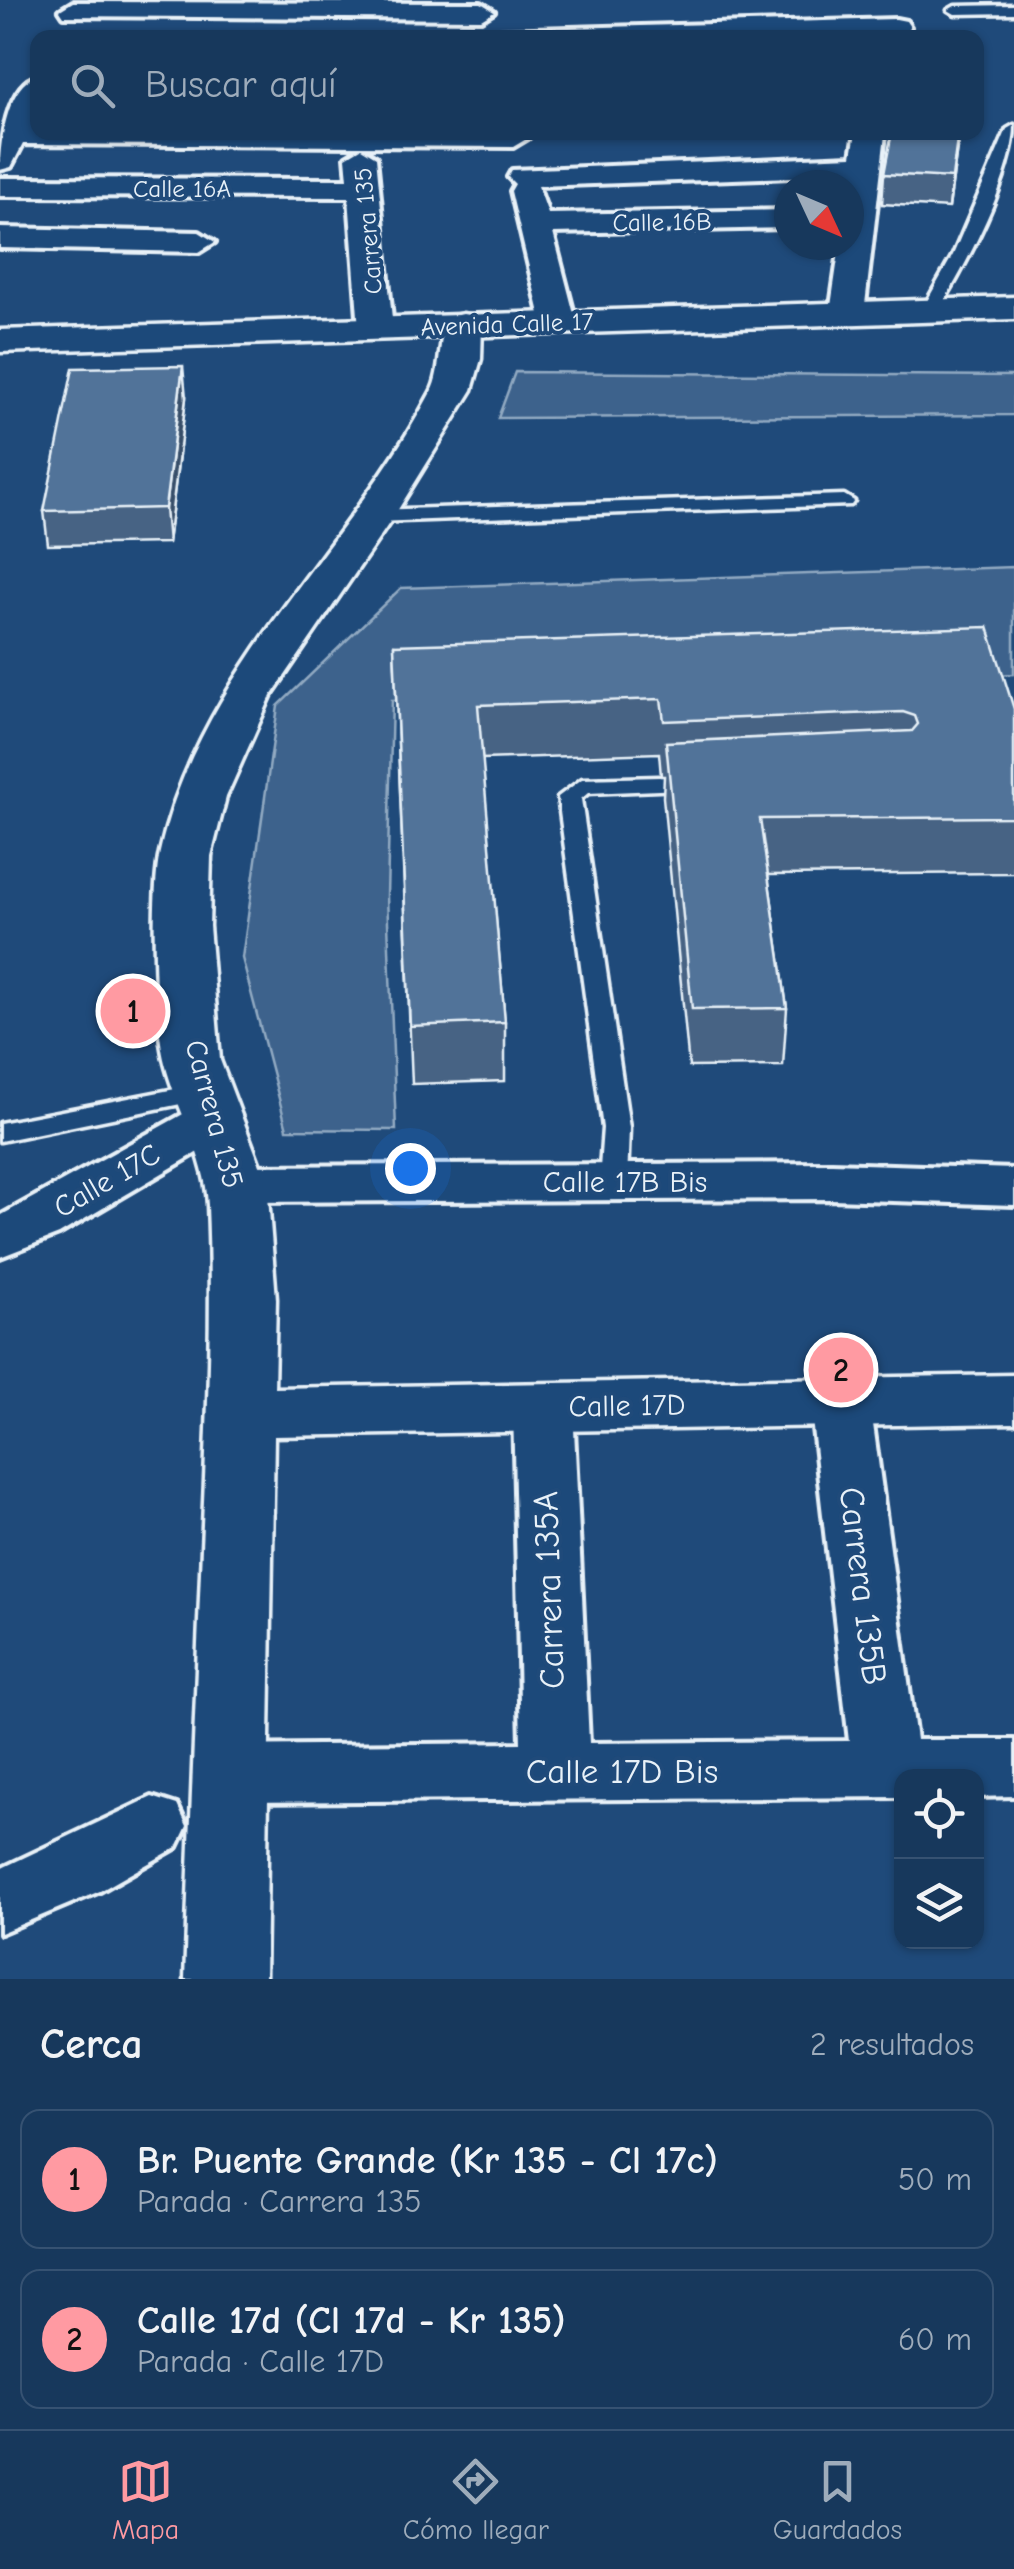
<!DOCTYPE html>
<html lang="es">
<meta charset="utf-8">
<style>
:root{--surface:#17385c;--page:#203f62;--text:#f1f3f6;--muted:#9eacbb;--line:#365272;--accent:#ff9aa2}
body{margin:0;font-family:"Comic Neue",sans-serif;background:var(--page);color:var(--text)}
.controls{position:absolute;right:30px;bottom:30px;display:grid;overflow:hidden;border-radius:20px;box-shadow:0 2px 8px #0004}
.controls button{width:90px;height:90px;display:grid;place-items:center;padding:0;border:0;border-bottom:2px solid var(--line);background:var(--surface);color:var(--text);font:50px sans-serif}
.compass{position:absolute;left:774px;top:170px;width:90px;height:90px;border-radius:50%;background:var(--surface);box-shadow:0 2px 8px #0004;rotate:134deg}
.you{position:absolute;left:410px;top:1168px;width:35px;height:35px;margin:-25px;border:8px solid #fff;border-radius:50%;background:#1a73e8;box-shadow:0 0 0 15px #1a73e833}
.badge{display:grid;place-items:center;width:65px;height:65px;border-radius:50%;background:var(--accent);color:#111;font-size:32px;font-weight:700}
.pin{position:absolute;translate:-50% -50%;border:5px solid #fff;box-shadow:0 2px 10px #0006}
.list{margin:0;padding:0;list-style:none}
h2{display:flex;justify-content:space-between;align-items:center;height:130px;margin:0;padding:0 40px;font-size:42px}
h2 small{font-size:32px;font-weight:400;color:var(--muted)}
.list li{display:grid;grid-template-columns:65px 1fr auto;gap:30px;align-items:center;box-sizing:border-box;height:140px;margin:0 20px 20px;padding:0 20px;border:2px solid var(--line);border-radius:20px}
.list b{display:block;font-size:38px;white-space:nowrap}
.list p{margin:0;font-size:32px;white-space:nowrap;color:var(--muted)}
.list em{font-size:32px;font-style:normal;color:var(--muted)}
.icon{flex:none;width:55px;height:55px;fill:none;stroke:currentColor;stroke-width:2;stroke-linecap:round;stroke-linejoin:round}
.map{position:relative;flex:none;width:1014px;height:1979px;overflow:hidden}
.search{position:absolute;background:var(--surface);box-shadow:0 2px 8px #0004;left:30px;right:30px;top:30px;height:110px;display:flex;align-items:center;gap:25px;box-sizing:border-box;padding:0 35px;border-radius:20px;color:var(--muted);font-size:38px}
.sheet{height:450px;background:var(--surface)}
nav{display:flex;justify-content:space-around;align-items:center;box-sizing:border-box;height:140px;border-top:2px solid var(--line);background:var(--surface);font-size:28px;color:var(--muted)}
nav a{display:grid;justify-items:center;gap:5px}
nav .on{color:var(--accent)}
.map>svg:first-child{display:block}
.green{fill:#3c628c;stroke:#92aac2;stroke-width:2.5}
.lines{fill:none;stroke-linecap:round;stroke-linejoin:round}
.lane-casing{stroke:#e8f1f8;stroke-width:7}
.street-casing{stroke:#e8f1f8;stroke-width:8}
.secondary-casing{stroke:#e8f1f8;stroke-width:7}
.primary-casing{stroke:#e8f1f8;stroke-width:7}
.lane{fill:#1f4a7a;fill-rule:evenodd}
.street{fill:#1f4a7a;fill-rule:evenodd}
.secondary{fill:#1f4a7a;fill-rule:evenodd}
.primary{fill:#1f4a7a;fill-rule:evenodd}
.wall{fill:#466384;stroke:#e8f1f8;stroke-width:2.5}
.shaded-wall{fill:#39506b;stroke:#e8f1f8;stroke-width:2.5}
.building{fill:#517399;stroke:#e8f1f8;stroke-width:2.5}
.labels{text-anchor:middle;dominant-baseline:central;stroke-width:8;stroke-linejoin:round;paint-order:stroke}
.far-street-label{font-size:25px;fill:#e8f1f8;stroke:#1f4a7a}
.street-label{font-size:30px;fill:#e8f1f8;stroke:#1f4a7a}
.near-street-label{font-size:35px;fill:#e8f1f8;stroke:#1f4a7a}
</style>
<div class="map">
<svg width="1014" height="1979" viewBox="0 0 1014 1979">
<rect width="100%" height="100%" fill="#1f4a7a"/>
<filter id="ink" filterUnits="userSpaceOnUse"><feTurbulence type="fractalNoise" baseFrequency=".01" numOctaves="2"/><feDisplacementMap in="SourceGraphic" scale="20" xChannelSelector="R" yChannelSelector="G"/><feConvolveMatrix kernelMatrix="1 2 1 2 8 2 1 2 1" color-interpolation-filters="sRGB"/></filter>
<g filter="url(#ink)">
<g class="green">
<path d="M 515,372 L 1014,376 L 1014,415 L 498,418 Z"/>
<path d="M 1014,567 L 1014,674 L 392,700 L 387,896 L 396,1130 L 287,1129 L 242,958 L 278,706 L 401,588 Z"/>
</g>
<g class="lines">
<defs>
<g id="lane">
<path d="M 1014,5 L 1014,13 L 955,14 L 948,10 L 955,6 Z"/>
<path d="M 1014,125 C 1014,175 964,270 936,314 L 924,314 L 922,310 L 953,255 L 1007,129 Z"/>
<path d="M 844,495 L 854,501 L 851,505 L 373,522 L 363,516 L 373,510 Z"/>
<path d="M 698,776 L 709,783 L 706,788 L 588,793 L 581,799 L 629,1128 L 627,1182 L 613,1191 L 599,1182 L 603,1128 L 558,797 L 582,779 Z"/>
<path d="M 201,1084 L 214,1092 L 210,1098 L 0,1141 L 0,1123 Z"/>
</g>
<g id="street">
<path d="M 73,2 L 481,3 L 494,11 L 481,19 L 64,16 L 60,10 Z"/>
<path d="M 896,19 L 906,21 L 910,27 L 906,33 L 811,38 L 485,38 L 498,30 Z"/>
<path d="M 38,76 L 38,115 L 32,126 L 38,126 L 38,132 L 524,132 L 528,138 L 513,147 L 23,144 L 11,167 L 0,170 C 0,144 7,83 38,76 Z"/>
<path d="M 856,132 L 885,134 L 864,313 L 859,320 L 835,320 L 830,313 L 840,245 L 849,245 L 849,175 L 538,186 L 548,214 L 789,210 L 789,228 L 553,233 L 576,322 L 571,329 L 547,329 L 542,322 L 511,191 L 515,184 L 508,177 L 512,170 L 852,156 Z"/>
<path d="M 361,148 L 376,157 L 393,329 L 388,336 L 364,336 L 359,329 L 349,197 L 0,196 L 0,178 L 348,179 L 346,157 Z"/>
<path d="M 0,228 L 199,232 L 215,242 L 199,252 L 0,248 Z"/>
<path d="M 213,1103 L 232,1108 L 240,1120 L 232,1132 L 59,1234 L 0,1257 L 0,1216 L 194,1108 Z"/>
<path d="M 832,1163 L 1014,1169 L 1014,1205 L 832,1199 L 237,1202 L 218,1197 L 210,1184 L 218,1171 L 237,1166 Z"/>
<path d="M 840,1380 L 861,1387 L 870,1402 L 916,1740 L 1014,1740 L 1014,1796 L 976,1797 L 976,1776 L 902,1776 L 902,1797 L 230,1802 L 206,1794 L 196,1774 L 206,1754 L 230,1746 L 521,1743 L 513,1408 L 522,1393 L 543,1386 L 564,1393 L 573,1408 L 589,1743 L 849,1741 L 810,1402 L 819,1387 Z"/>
<path d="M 152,1797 L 177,1805 L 187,1826 L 177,1847 L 100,1891 L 0,1933 L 0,1869 Z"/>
</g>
<path id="secondary" d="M 463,314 L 476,317 L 482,325 L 481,359 L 472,390 L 394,516 L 271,696 L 226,797 L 211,856 L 209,926 L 220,1060 L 267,1184 L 276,1299 L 274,1388 L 1014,1375 L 1014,1423 L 274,1436 L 265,1979 L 185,1979 C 190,1835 196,1692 202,1548 C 207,1433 213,1320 208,1205 C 206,1156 177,1111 165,1063 C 154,1022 151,894 160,852 C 199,674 348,549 431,392 C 443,369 437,335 450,317 Z"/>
<path id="primary" d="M 1014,297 L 1014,319 L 0,352 L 0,330 Z"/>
</defs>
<use href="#lane" class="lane-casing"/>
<use href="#street" class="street-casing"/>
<use href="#secondary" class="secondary-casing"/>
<use href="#primary" class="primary-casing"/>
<use href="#lane" class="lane"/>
<use href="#street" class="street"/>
<use href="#secondary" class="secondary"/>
<use href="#primary" class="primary"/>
</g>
<g class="wall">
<path d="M 959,132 L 949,208 L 882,204 L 884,174 Z"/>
<path d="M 186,398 L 168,543 L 48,545 L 44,511 Z"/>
<path d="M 394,645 L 1014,709 L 1014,873 L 768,875 L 787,1008 L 783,1066 L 689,1067 L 663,797 L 664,776 L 661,776 L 659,753 L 482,759 L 505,1022 L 505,1081 L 412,1084 Z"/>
</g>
<g class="shaded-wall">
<path d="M 958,132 L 959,132 L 949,208 L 952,178 Z"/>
<path d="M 183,366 L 186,398 L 168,543 L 165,508 Z"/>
</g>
<g class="building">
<path d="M 911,35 L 957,38 L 910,38 Z"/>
<path d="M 892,132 L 958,132 L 952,178 L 884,174 Z"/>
<path d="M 183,366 L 165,508 L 44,511 L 73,368 Z"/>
<path d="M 988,627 L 1014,709 L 1014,817 L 760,819 L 787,1008 L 692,1009 L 666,742 L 912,731 L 918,724 L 915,716 L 903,712 L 664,721 L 661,699 L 478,705 L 505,1022 L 410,1026 L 394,645 Z"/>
</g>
</g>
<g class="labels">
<g class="far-street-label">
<text x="182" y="188">Calle 16A</text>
<text transform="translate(662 222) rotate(-1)">Calle 16B</text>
<text transform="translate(368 231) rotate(-95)">Carrera 135</text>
<text transform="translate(507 324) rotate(-2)">Avenida Calle 17</text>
</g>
<g class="street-label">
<text transform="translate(214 1114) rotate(75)">Carrera 135</text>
<text transform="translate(107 1181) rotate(-30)">Calle 17C</text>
<text x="625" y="1182">Calle 17B Bis</text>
<text transform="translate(627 1406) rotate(-1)">Calle 17D</text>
</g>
<g class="near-street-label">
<text transform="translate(863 1586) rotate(83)">Carrera 135B</text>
<text transform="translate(549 1590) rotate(-92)">Carrera 135A</text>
<text x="622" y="1771">Calle 17D Bis</text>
</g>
</g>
</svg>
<div class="controls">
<button><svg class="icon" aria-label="locate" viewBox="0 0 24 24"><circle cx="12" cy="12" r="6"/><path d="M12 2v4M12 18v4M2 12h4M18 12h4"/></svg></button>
<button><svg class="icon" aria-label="layers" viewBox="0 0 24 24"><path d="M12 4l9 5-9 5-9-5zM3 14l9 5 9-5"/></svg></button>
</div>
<svg class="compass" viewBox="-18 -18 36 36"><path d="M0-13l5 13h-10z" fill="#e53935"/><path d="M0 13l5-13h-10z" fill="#9eacbb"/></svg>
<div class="you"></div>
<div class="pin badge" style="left:133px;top:1011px">1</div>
<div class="pin badge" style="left:841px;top:1370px">2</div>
<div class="search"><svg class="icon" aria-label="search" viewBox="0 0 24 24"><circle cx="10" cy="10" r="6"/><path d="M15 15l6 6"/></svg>Buscar aquí</div>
</div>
<section class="sheet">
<h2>Cerca<small>2 resultados</small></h2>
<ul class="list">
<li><span class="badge">1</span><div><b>Br. Puente Grande (Kr 135 - Cl 17c)</b><p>Parada · Carrera 135</p></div><em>50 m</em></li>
<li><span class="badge">2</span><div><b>Calle 17d (Cl 17d - Kr 135)</b><p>Parada · Calle 17D</p></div><em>60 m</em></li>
</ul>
</section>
<nav>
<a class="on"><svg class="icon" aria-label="map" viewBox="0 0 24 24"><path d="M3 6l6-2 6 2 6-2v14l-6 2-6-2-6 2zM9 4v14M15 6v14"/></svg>Mapa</a>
<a><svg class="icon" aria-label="directions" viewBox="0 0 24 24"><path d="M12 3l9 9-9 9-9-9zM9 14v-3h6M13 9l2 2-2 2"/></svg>Cómo llegar</a>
<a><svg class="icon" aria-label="saved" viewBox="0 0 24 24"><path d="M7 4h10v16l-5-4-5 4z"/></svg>Guardados</a>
</nav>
